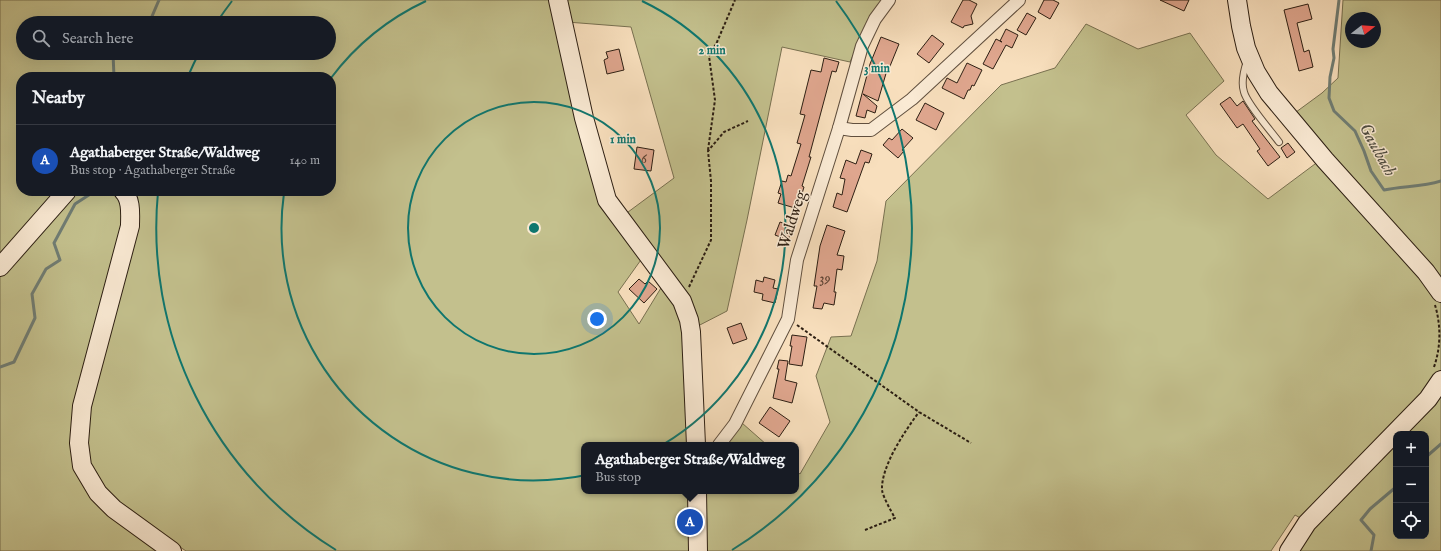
<!DOCTYPE html>
<meta charset="utf-8">
<style>
:root{--surface:#171b24;--page:#20242c;--text:#f1f3f6;--muted:#9ea1a6;--line:#363941;--accent:#c59692}
body{margin:0;font-family:"IM FELL English",serif;background:var(--page);color:var(--text)}
.controls{position:absolute;right:12px;bottom:12px;display:grid;overflow:hidden;border-radius:8px;box-shadow:0 4px 16px #0002}
.controls button{width:36px;height:36px;display:grid;place-items:center;padding:0;border:0;border-bottom:1px solid var(--line);background:var(--surface);color:var(--text);font:20px sans-serif}
.compass{position:absolute;left:1345px;top:12px;width:36px;height:36px;border-radius:50%;background:var(--surface);box-shadow:0 4px 16px #0002;rotate:73deg}
.you{position:absolute;left:597px;top:319px;width:14px;height:14px;margin:-10px;border:3px solid #fff;border-radius:50%;background:#1a73e8;box-shadow:0 0 0 6px #1a73e833}
.badge{display:grid;place-items:center;width:26px;height:26px;border-radius:50%;background:var(--accent);color:#fff;font-size:13px;font-weight:700}
.pin{position:absolute;translate:-50% -50%;border:2px solid #fff;box-shadow:0 1px 4px #0006}
.popup{position:absolute;left:581px;top:442px;width:218px;height:52px;box-sizing:border-box;display:grid;place-content:center;border-radius:8px;background:var(--surface);filter:drop-shadow(0 1px 3px #0005);font-size:13px;white-space:nowrap;color:var(--muted)}
.popup b{font-size:15px;color:var(--text)}
.popup::after{content:'';position:absolute;left:50%;top:100%;margin-left:-8px;border:8px solid transparent;border-top-color:var(--surface)}
.list{margin:0;padding:0;list-style:none}
h2{display:flex;justify-content:space-between;align-items:center;height:52px;margin:0;padding:0 16px;font-size:17px}
h2 small{font-size:13px;font-weight:400;color:var(--muted)}
.list li{display:grid;grid-template-columns:26px 1fr auto;gap:12px;align-items:center;box-sizing:border-box;height:72px;padding:0 16px;border-top:1px solid var(--line)}
.list b{display:block;font-size:15px;white-space:nowrap}
.list p{margin:0;font-size:13px;white-space:nowrap;color:var(--muted)}
.list em{font-size:13px;font-style:normal;color:var(--muted)}
.icon{flex:none;width:22px;height:22px;fill:none;stroke:currentColor;stroke-width:2;stroke-linecap:round;stroke-linejoin:round}
.map{position:relative;flex:none;width:1441px;height:551px;overflow:hidden}
.search{position:absolute;background:var(--surface);box-shadow:0 4px 16px #0002;left:16px;top:16px;width:320px;height:44px;display:flex;align-items:center;gap:10px;box-sizing:border-box;padding:0 14px;border-radius:22px;color:var(--muted);font-size:15px}
.panel{position:absolute;background:var(--surface);box-shadow:0 4px 16px #0002;left:16px;top:72px;width:320px;height:124px;border-radius:16px}
.map>svg:first-child{display:block}
.green{fill:#c3c08d;stroke:#787050;fill-rule:evenodd}
.lines{fill:none;stroke-linecap:round;stroke-linejoin:round}
.stream{stroke:#707d74;stroke-width:3}
.building{fill:#dfa68e;stroke:#2d1f13}
.lane-casing{stroke:#604f3e;stroke-width:8}
.street-casing{stroke:#604f3e;stroke-width:14}
.secondary-casing{stroke:#2d1f13;stroke-width:20}
.path{stroke:#2d1f13;stroke-width:2;stroke-dasharray:3 2;stroke-linecap:butt}
.lane{stroke:#faead4;stroke-width:6}
.street{stroke:#faead4;stroke-width:12}
.secondary{stroke:#faead4;stroke-width:18}
.ring{fill:none;stroke:#0f766e;stroke-width:2}
.labels{text-anchor:middle;dominant-baseline:central;stroke-width:3;stroke-linejoin:round;paint-order:stroke}
.number-label{font-size:14px;fill:#5a4132}
.street-label{font-size:16px;fill:#2d1f13;stroke:#faead4}
.water-label{font-size:17px;font-style:italic;fill:#4f4e43;stroke:#faead4}
.centre{fill:#0f766e;stroke:#faead4;stroke-width:2}
.ring-label{font-size:12px;text-anchor:middle;font-weight:bold;fill:#0f766e;stroke:#faead4;stroke-width:3;stroke-linejoin:round;paint-order:stroke}
</style>
<div class="map">
<svg width="1441" height="551" viewBox="0 0 1441 551">
<rect width="100%" height="100%" fill="#f8dfbd"/>
<filter id="stains"><feTurbulence type="fractalNoise" baseFrequency=".005" numOctaves="4"/><feColorMatrix values="0 0 0 0 .2 0 0 0 0 .09 0 0 0 0 .02 0 0 0 .5 -.17"/></filter>
<radialGradient id="worn" r=".72"><stop offset=".6" stop-color="#630" stop-opacity="0"/><stop offset="1" stop-color="#630" stop-opacity=".3"/></radialGradient>
<g class="green">
<path d="M 0,0 L 552,0 L 580,120 L 643,257 L 618,292 L 639,324 L 664,283 L 684,314 L 691,445 L 584,445 L 584,491 L 692,491 L 693,551 L 186,551 L 120,506 L 99,487 L 88,465 L 85,441 L 88,405 L 133,191 L 331,191 L 331,77 L 21,77 L 21,191 L 61,191 L 0,258 ZM 23,23 L 329,23 L 329,53 L 23,53 Z"/>
<path d="M 562,0 L 882,0 L 876,7 L 850,62 L 782,47 L 747,220 L 727,311 L 694,328 L 624,215 L 674,178 L 631,27 L 567,22 Z"/>
<path d="M 1343,0 L 1441,0 L 1441,551 L 1296,551 L 1313,525 L 1295,515 L 1271,551 L 702,551 L 703,491 L 796,491 L 796,471 L 800,474 L 830,422 L 816,376 L 831,337 L 851,336 L 877,261 L 886,201 L 1001,85 L 1055,68 L 1086,24 L 1138,49 L 1190,33 L 1224,81 L 1186,115 L 1216,155 L 1268,199 L 1319,161 L 1292,115 L 1322,93 L 1338,78 ZM 1351,18 L 1375,18 L 1375,42 L 1351,42 ZM 1396,434 L 1426,434 L 1426,536 L 1396,536 Z"/>
<path d="M 77,191 L 114,191 L 122,200 L 124,219 L 79,472 L 163,551 L 0,551 L 0,277 L 44,225 Z"/>
<path d="M 742,423 L 767,445 L 725,445 Z"/>
</g>
<g class="lines">
<g class="stream">
<path d="M 1339,0 L 1333,49 L 1334,58 L 1330,77 L 1329,98 L 1334,111 L 1355,131 L 1364,151 L 1371,171 L 1384,190 C 1403,186 1422,187 1441,181"/>
<path d="M 146,23 L 150,21 L 159,0"/>
<path d="M 113,53 L 114,77"/>
<path d="M 0,367 L 14,362 L 35,318 L 32,294 L 46,269 L 60,260 L 54,243 L 75,204 L 95,191"/>
<path d="M 1426,457 L 1441,444"/>
<path d="M 1371,551 L 1374,535 L 1361,520 L 1370,509 L 1396,487"/>
</g>
</g>
<g class="building">
<path d="M 963,0 L 969,0 L 977,4 L 971,16 L 973,24 L 964,26 L 963,28 L 951,22 Z"/>
<path d="M 1044,0 L 1053,0 L 1059,3 L 1050,19 L 1038,12 Z"/>
<path d="M 1160,0 L 1189,0 L 1184,11 Z"/>
<path d="M 1308,4 L 1312,19 L 1297,23 L 1304,52 L 1309,50 L 1313,67 L 1299,71 L 1284,10 Z"/>
<path d="M 1027,13 L 1036,18 L 1026,35 L 1017,30 Z"/>
<path d="M 1006,29 L 1018,35 L 1012,48 L 1006,45 L 993,69 L 983,64 L 996,39 L 1002,42 L 1000,41 Z"/>
<path d="M 932,35 L 944,44 L 929,63 L 917,54 Z"/>
<path d="M 881,37 L 899,44 L 888,71 L 887,70 L 878,101 L 863,94 L 877,106 L 875,113 L 867,110 L 865,118 L 856,116 L 870,64 Z"/>
<path d="M 619,49 L 624,70 L 607,74 L 604,60 L 608,58 L 606,52 Z"/>
<path d="M 824,58 L 839,62 L 836,72 L 832,71 L 809,157 L 811,157 L 802,186 L 804,187 L 799,204 L 796,205 L 795,208 L 778,203 L 781,194 L 778,193 L 782,181 L 786,182 L 788,175 L 791,176 L 801,144 L 797,143 L 805,115 L 800,114 L 811,70 L 821,72 Z"/>
<path d="M 967,63 L 982,70 L 974,86 L 972,85 L 970,90 L 968,90 L 964,99 L 942,88 L 947,78 L 957,83 Z"/>
<path d="M 1230,97 L 1237,106 L 1243,101 L 1255,119 L 1252,121 L 1280,157 L 1268,166 L 1257,151 L 1260,149 L 1243,124 L 1237,128 L 1220,104 Z"/>
<path d="M 925,103 L 944,113 L 936,130 L 916,120 Z"/>
<path d="M 902,129 L 913,138 L 902,150 L 904,151 L 898,158 L 883,145 L 889,138 L 892,140 Z"/>
<path d="M 1288,143 L 1295,152 L 1287,158 L 1281,148 Z"/>
<path d="M 637,147 L 654,150 L 651,171 L 634,169 Z"/>
<path d="M 861,150 L 872,154 L 869,163 L 865,162 L 847,212 L 833,207 L 837,193 L 842,195 L 845,179 L 840,178 L 846,160 L 856,164 Z"/>
<path d="M 780,222 L 793,227 L 788,240 L 775,235 Z"/>
<path d="M 827,225 L 845,231 L 837,255 L 844,256 L 842,270 L 837,269 L 834,292 L 836,292 L 834,305 L 824,303 L 822,309 L 813,308 L 817,286 L 814,286 L 820,246 Z"/>
<path d="M 764,277 L 775,280 L 773,288 L 778,289 L 775,303 L 762,300 L 763,294 L 754,292 L 756,280 L 763,282 Z"/>
<path d="M 639,279 L 645,284 L 648,281 L 657,289 L 644,303 L 629,289 Z"/>
<path d="M 741,323 L 747,339 L 733,344 L 727,328 Z"/>
<path d="M 792,335 L 807,337 L 802,366 L 789,364 L 792,346 L 790,346 Z"/>
<path d="M 779,360 L 788,361 L 785,380 L 797,383 L 792,403 L 773,398 L 779,369 L 777,369 Z"/>
<path d="M 770,407 L 790,421 L 779,437 L 759,423 Z"/>
</g>
<g class="lines">
<defs>
<path id="lane" d="M 1247,61 C 1244,70 1241,83 1244,92 C 1247,104 1271,131 1279,142"/>
<g id="street">
<path d="M 839,128 L 852,130 L 871,130 L 912,99 L 1019,0"/>
<path d="M 719,445 L 735,424 L 788,319 L 797,260 L 839,128 L 862,46 L 875,19 L 889,0"/>
</g>
<g id="secondary">
<path d="M 558,0 L 584,118 L 607,200 L 682,301 L 689,320 L 691,332 L 696,445"/>
<path d="M 1237,0 L 1241,26 L 1246,48 L 1256,72 L 1269,93 L 1325,160 L 1426,272 L 1441,293"/>
<path d="M 123,191 C 132,200 130,215 130,226 L 82,406 L 79,443 L 82,466 L 98,493 L 114,509 L 172,551"/>
<path d="M 0,267 L 67,191"/>
<path d="M 697,491 L 698,551"/>
<path d="M 1289,551 L 1307,523 L 1428,399 L 1441,380"/>
</g>
</defs>
<use href="#lane" class="lane-casing"/>
<use href="#street" class="street-casing"/>
<use href="#secondary" class="secondary-casing"/>
<g class="path">
<path d="M 708,150 L 715,100 L 709,56 L 717,42 L 735,0"/>
<path d="M 689,287 L 711,240 L 711,181 L 708,151 L 724,132 L 748,121"/>
<path d="M 797,325 L 919,412 L 971,443"/>
<path d="M 1434,367 C 1441,347 1441,325 1435,305"/>
<path d="M 865,530 L 895,518 C 891,511 883,497 882,490 C 881,466 905,431 919,412"/>
</g>
<use href="#lane" class="lane"/>
<use href="#street" class="street"/>
<use href="#secondary" class="secondary"/>
</g>
<g class="ring">
<circle cx="534" cy="228" r="126"/>
<path d="M331 78A252 252 0 0 1 426 1M642 1A252 252 0 1 1 284 193"/>
<path d="M336 550A378 378 0 0 1 158 192M189 74A378 378 0 0 1 199 53M217 22A378 378 0 0 1 232 1M836 1A378 378 0 0 1 732 550"/>
</g>
<g class="labels">
<g class="number-label">
<text x="644" y="159">6</text>
<text x="825" y="279">39</text>
</g>
<g class="street-label">
<text transform="translate(793 220) rotate(-72)">Waldweg</text>
</g>
<g class="water-label">
<text transform="translate(1377 150) rotate(61)">Gaulbach</text>
</g>
</g>
<circle cx="534" cy="228" r="6" class="centre"/>
<g class="ring-label">
<text x="712" y="54">2 min</text>
<text x="877" y="72">3 min</text>
<text x="623" y="143">1 min</text>
</g>
<rect width="100%" height="100%" filter="url(#stains)"/>
<rect width="100%" height="100%" fill="url(#worn)"/>
</svg>
<div class="controls">
<button>+</button>
<button>−</button>
<button><svg class="icon" aria-label="locate" viewBox="0 0 24 24"><circle cx="12" cy="12" r="6"/><path d="M12 2v4M12 18v4M2 12h4M18 12h4"/></svg></button>
</div>
<svg class="compass" viewBox="-18 -18 36 36"><path d="M0-13l5 13h-10z" fill="#e53935"/><path d="M0 13l5-13h-10z" fill="#9ea1a6"/></svg>
<div class="you"></div>
<div class="pin badge" style="left:690px;top:522px;background:#1a4fb4">A</div>
<div class="popup"><b>Agathaberger Straße/Waldweg</b>Bus stop</div>
<div class="search"><svg class="icon" aria-label="search" viewBox="0 0 24 24"><circle cx="10" cy="10" r="6"/><path d="M15 15l6 6"/></svg>Search here</div>
<section class="panel">
<h2>Nearby<small></small></h2>
<ul class="list">
<li><span class="badge" style="background:#1a4fb4">A</span><div><b>Agathaberger Straße/Waldweg</b><p>Bus stop · Agathaberger Straße</p></div><em>140 m</em></li>
</ul>
</section>
</div>
